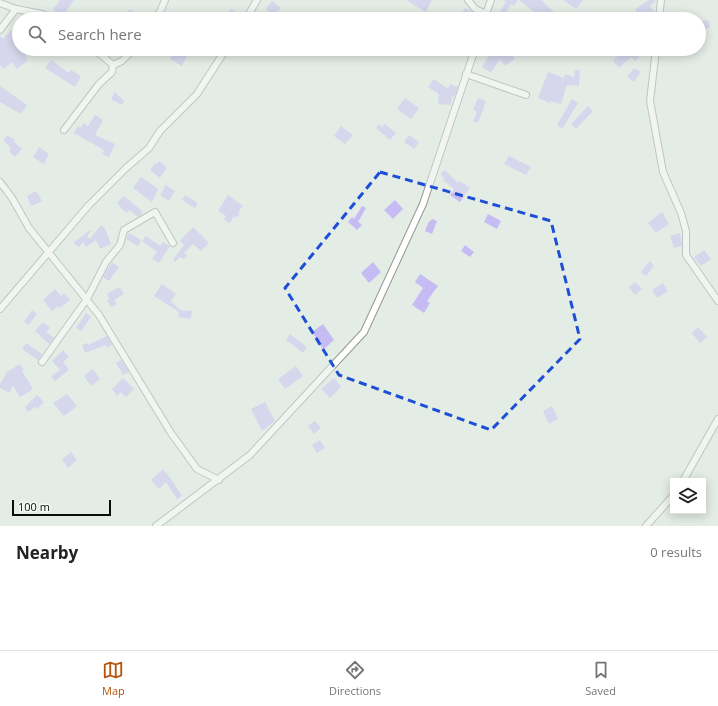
<!DOCTYPE html>
<style>
:root{--surface:#fff;--page:#f2f2f2;--text:#222;--muted:#767676;--line:#e0e0e0;--accent:#b45309}
body{margin:0;font-family:"Open Sans",sans-serif;background:var(--page);color:var(--text)}
.controls{position:absolute;right:12px;bottom:12px;display:grid;overflow:hidden;border-radius:0px;box-shadow:0 2px 10px #0003}
.controls button{width:36px;height:36px;display:grid;place-items:center;padding:0;border:0;border-bottom:1px solid var(--line);background:var(--surface);color:var(--text);font:20px sans-serif}
.scale{position:absolute;left:12px;bottom:10px;width:99px;box-sizing:border-box;padding-left:4px;border:2px solid #0a0d0b;border-top:0;font-size:11px;line-height:14px;white-space:nowrap;color:#0a0d0b;-webkit-text-stroke:3px #f2faf3;paint-order:stroke}
.list{margin:0;padding:0;list-style:none}
h2{display:flex;justify-content:space-between;align-items:center;height:52px;margin:0;padding:0 16px;font-size:17px}
h2 small{font-size:13px;font-weight:400;color:var(--muted)}
.icon{flex:none;width:22px;height:22px;fill:none;stroke:currentColor;stroke-width:2;stroke-linecap:round;stroke-linejoin:round}
.map{position:relative;flex:none;width:718px;height:526px;overflow:hidden}
.search{position:absolute;background:var(--surface);box-shadow:0 2px 10px #0003;left:12px;right:12px;top:12px;height:44px;display:flex;align-items:center;gap:10px;box-sizing:border-box;padding:0 14px;border-radius:22px;color:var(--muted);font-size:15px}
.sheet{height:124px;background:var(--surface)}
nav{display:flex;justify-content:space-around;align-items:center;box-sizing:border-box;height:56px;border-top:1px solid var(--line);background:var(--surface);font-size:11px;color:var(--muted)}
nav a{display:grid;justify-items:center;gap:2px}
nav .on{color:var(--accent)}
.map>svg:first-child{display:block}
.building{fill:#c6bcf3}
.lines{fill:none;stroke-linecap:round;stroke-linejoin:round}
.street-casing{stroke:#919893;stroke-width:8}
.street{stroke:#fff;stroke-width:6}
.marked{fill:none;stroke:#1d4ed8;stroke-width:3;stroke-dasharray:8 5;stroke-linejoin:round}
</style>
<div class="map">
<svg width="718" height="526" viewBox="0 0 718 526">
<rect width="100%" height="100%" fill="#e4ece6"/>
<g class="building">
<path d="M 60,0 L 74,0 L 62,17 L 53,10 Z"/>
<path d="M 406,0 L 432,0 L 426,12 Z"/>
<path d="M 503,0 L 518,0 L 514,6 L 511,4 L 502,19 L 496,19 L 506,2 Z"/>
<path d="M 519,0 L 541,0 L 562,19 L 543,19 Z"/>
<path d="M 563,0 L 583,0 L 576,9 Z"/>
<path d="M 649,0 L 656,0 L 650,6 L 655,13 L 646,19 L 641,19 L 635,9 Z"/>
<path d="M 272,1 L 281,8 L 274,16 L 266,9 Z"/>
<path d="M 465,8 L 480,17 L 480,19 L 467,19 L 463,17 L 461,14 Z"/>
<path d="M 130,9 L 145,19 L 134,19 L 126,14 Z"/>
<path d="M 231,9 L 242,15 L 240,19 L 225,19 Z"/>
<path d="M 708,20 L 710,28 L 699,30 L 699,22 Z"/>
<path d="M 19,22 L 19,40 L 15,43 L 19,49 L 31,49 L 25,56 L 28,60 L 17,69 L 12,62 L 4,69 L 0,65 L 0,36 L 3,39 Z"/>
<path d="M 176,49 L 182,49 L 180,52 L 187,56 L 182,66 L 170,59 Z"/>
<path d="M 493,49 L 508,49 L 515,59 L 505,66 L 500,59 L 491,73 L 482,67 Z"/>
<path d="M 625,49 L 640,49 L 643,53 L 635,61 L 631,57 L 619,68 L 613,61 Z"/>
<path d="M 51,60 L 69,73 L 71,70 L 81,76 L 75,87 L 45,68 Z"/>
<path d="M 634,68 L 641,72 L 634,82 L 627,77 Z"/>
<path d="M 575,70 L 580,70 L 579,86 L 567,85 L 561,104 L 551,101 L 550,103 L 538,98 L 548,72 L 564,78 L 565,74 L 574,77 Z"/>
<path d="M 434,79 L 448,89 L 450,84 L 458,87 L 454,97 L 452,96 L 451,105 L 438,104 L 439,94 L 428,87 Z"/>
<path d="M 0,86 L 27,105 L 21,114 L 0,102 Z"/>
<path d="M 115,92 L 124,101 L 122,105 L 111,99 Z"/>
<path d="M 405,98 L 419,108 L 411,119 L 397,109 Z"/>
<path d="M 478,98 L 486,101 L 478,123 L 473,121 L 477,112 L 473,110 Z"/>
<path d="M 572,99 L 578,103 L 562,129 L 557,125 Z"/>
<path d="M 588,106 L 593,111 L 576,129 L 571,124 Z"/>
<path d="M 95,115 L 103,120 L 95,135 L 115,144 L 109,157 L 102,154 L 104,150 L 74,133 L 78,126 L 80,128 L 84,123 L 88,126 Z"/>
<path d="M 379,124 L 382,127 L 385,124 L 396,133 L 390,140 L 376,128 Z"/>
<path d="M 341,126 L 353,135 L 345,144 L 334,136 Z"/>
<path d="M 7,135 L 15,140 L 14,142 L 22,149 L 15,157 L 9,151 L 11,148 L 3,141 Z"/>
<path d="M 409,135 L 419,142 L 414,149 L 404,142 Z"/>
<path d="M 39,147 L 49,154 L 44,164 L 33,157 Z"/>
<path d="M 509,156 L 531,167 L 526,175 L 504,164 Z"/>
<path d="M 159,161 L 167,167 L 160,178 L 150,170 L 155,163 L 157,164 Z"/>
<path d="M 445,170 L 458,183 L 460,181 L 470,188 L 460,202 L 450,195 L 454,189 L 443,180 L 444,178 L 440,174 Z"/>
<path d="M 141,177 L 158,189 L 152,202 L 133,188 Z"/>
<path d="M 166,185 L 175,191 L 169,201 L 160,195 Z"/>
<path d="M 36,191 L 42,201 L 31,206 L 27,196 Z"/>
<path d="M 185,195 L 198,203 L 195,208 L 182,200 Z"/>
<path d="M 228,195 L 243,206 L 238,212 L 240,214 L 236,218 L 234,216 L 230,223 L 224,220 L 226,216 L 218,211 Z"/>
<path d="M 124,196 L 143,212 L 138,217 L 130,210 L 126,213 L 117,203 Z"/>
<path d="M 395,200 L 403,209 L 393,219 L 384,210 Z"/>
<path d="M 362,206 L 366,208 L 358,222 L 362,225 L 357,230 L 348,222 L 352,217 L 354,219 Z"/>
<path d="M 662,212 L 669,224 L 656,233 L 648,223 Z"/>
<path d="M 488,214 L 501,221 L 497,229 L 484,222 Z"/>
<path d="M 432,219 L 437,221 L 432,234 L 425,231 L 428,223 Z"/>
<path d="M 101,225 L 105,229 L 111,244 L 100,249 L 96,240 L 86,247 L 83,242 L 79,247 L 73,243 L 90,230 L 91,231 L 87,236 L 90,239 Z"/>
<path d="M 193,227 L 209,243 L 201,251 L 193,244 L 184,253 L 187,255 L 184,259 L 180,257 L 175,262 L 173,260 L 184,245 L 180,241 Z"/>
<path d="M 129,233 L 141,240 L 138,246 L 126,239 Z"/>
<path d="M 680,233 L 682,246 L 674,248 L 670,236 Z"/>
<path d="M 146,236 L 160,246 L 163,242 L 170,246 L 159,263 L 152,259 L 157,252 L 142,241 Z"/>
<path d="M 465,245 L 474,252 L 470,257 L 461,251 Z"/>
<path d="M 704,250 L 711,259 L 701,266 L 694,257 Z"/>
<path d="M 650,261 L 654,266 L 646,276 L 641,272 Z"/>
<path d="M 112,262 L 119,267 L 109,281 L 103,277 Z"/>
<path d="M 373,262 L 381,272 L 369,283 L 361,273 Z"/>
<path d="M 420,274 L 438,286 L 427,301 L 430,303 L 424,313 L 412,305 L 423,288 L 415,282 Z"/>
<path d="M 635,282 L 642,289 L 635,295 L 629,287 Z"/>
<path d="M 663,283 L 668,291 L 657,298 L 652,290 Z"/>
<path d="M 162,284 L 176,294 L 171,301 L 180,310 L 192,311 L 191,319 L 178,317 L 179,312 L 154,296 Z"/>
<path d="M 119,287 L 124,294 L 114,300 L 117,304 L 111,307 L 107,300 L 110,299 L 107,294 Z"/>
<path d="M 55,289 L 61,296 L 64,293 L 70,300 L 60,308 L 58,306 L 52,311 L 43,300 Z"/>
<path d="M 32,310 L 37,314 L 29,325 L 24,322 Z"/>
<path d="M 86,313 L 91,317 L 81,331 L 76,328 Z"/>
<path d="M 43,322 L 50,328 L 46,332 L 54,338 L 49,344 L 35,331 Z"/>
<path d="M 323,324 L 334,340 L 323,350 L 312,332 Z"/>
<path d="M 698,327 L 707,337 L 700,343 L 692,333 Z"/>
<path d="M 290,334 L 307,347 L 303,353 L 286,340 Z"/>
<path d="M 107,336 L 112,345 L 108,348 L 106,345 L 85,353 L 82,345 L 88,343 L 88,345 Z"/>
<path d="M 26,343 L 42,354 L 38,360 L 22,349 Z"/>
<path d="M 63,350 L 69,357 L 63,362 L 69,370 L 55,381 L 51,376 L 60,370 L 52,361 Z"/>
<path d="M 121,360 L 129,372 L 123,375 L 116,363 Z"/>
<path d="M 20,364 L 24,370 L 22,371 L 33,389 L 20,397 L 13,386 L 9,393 L 0,388 L 0,384 L 7,372 Z"/>
<path d="M 296,366 L 303,376 L 285,389 L 278,379 Z"/>
<path d="M 93,369 L 100,379 L 91,386 L 84,376 Z"/>
<path d="M 123,378 L 134,389 L 126,397 L 121,392 L 117,396 L 112,389 Z"/>
<path d="M 334,378 L 341,387 L 330,398 L 321,389 Z"/>
<path d="M 67,394 L 77,406 L 64,416 L 53,403 Z"/>
<path d="M 37,395 L 44,402 L 37,409 L 35,407 L 28,412 L 25,407 Z"/>
<path d="M 265,402 L 275,421 L 262,431 L 251,409 Z"/>
<path d="M 552,406 L 558,419 L 549,424 L 543,411 Z"/>
<path d="M 315,421 L 321,428 L 314,434 L 308,426 Z"/>
<path d="M 320,440 L 325,448 L 317,453 L 312,445 Z"/>
<path d="M 71,452 L 77,460 L 68,468 L 62,459 Z"/>
<path d="M 163,469 L 171,479 L 182,496 L 177,499 L 166,482 L 159,489 L 151,480 Z"/>
</g>
<g class="lines">
<defs>
<g id="street">
<path d="M 468,0 L 475,9 L 486,14"/>
<path d="M 0,3 L 16,9 L 42,14 L 54,19"/>
<path d="M 155,19 L 160,12 L 165,0"/>
<path d="M 246,19 L 257,0"/>
<path d="M 484,19 L 491,0"/>
<path d="M 659,19 L 661,0"/>
<path d="M 0,30 L 16,9"/>
<path d="M 94,49 L 113,65 L 122,61 L 134,49"/>
<path d="M 656,49 L 650,101 L 663,172 L 681,213 L 686,231 L 686,255 L 718,301"/>
<path d="M 466,74 L 526,95"/>
<path d="M 64,130 L 99,84 L 112,72 L 113,65"/>
<path d="M 0,182 L 12,198 L 29,228 L 99,315 L 171,433 L 197,469 L 219,480"/>
<path d="M 0,309 L 89,205 L 125,169 L 149,148 L 160,131 L 197,94 L 226,49"/>
<path d="M 42,362 L 87,299 L 106,262 L 120,245 L 124,230 L 155,212 L 173,243"/>
<path d="M 683,481 L 718,419"/>
<path d="M 156,526 L 250,455 L 364,332 L 423,204 L 475,49"/>
<path d="M 646,526 L 673,496"/>
</g>
</defs>
<use href="#street" class="street-casing"/>
<use href="#street" class="street"/>
</g>
<path d="M0 0H718V526H0ZM 380,172 L 551,221 L 580,339 L 491,430 L 339,375 L 285,288 Z" fill="#e4ece6" fill-opacity=".55" fill-rule="evenodd"/>
<path class="marked" d="M 380,172 L 551,221 L 580,339 L 491,430 L 339,375 L 285,288 Z"/>
</svg>
<div class="controls">
<button><svg class="icon" aria-label="layers" viewBox="0 0 24 24"><path d="M12 4l9 5-9 5-9-5zM3 14l9 5 9-5"/></svg></button>
</div>
<div class="scale">100 m</div>
<div class="search"><svg class="icon" aria-label="search" viewBox="0 0 24 24"><circle cx="10" cy="10" r="6"/><path d="M15 15l6 6"/></svg>Search here</div>
</div>
<section class="sheet">
<h2>Nearby<small>0 results</small></h2>
<ul class="list">
</ul>
</section>
<nav>
<a class="on"><svg class="icon" aria-label="map" viewBox="0 0 24 24"><path d="M3 6l6-2 6 2 6-2v14l-6 2-6-2-6 2zM9 4v14M15 6v14"/></svg>Map</a>
<a><svg class="icon" aria-label="directions" viewBox="0 0 24 24"><path d="M12 3l9 9-9 9-9-9zM9 14v-3h6M13 9l2 2-2 2"/></svg>Directions</a>
<a><svg class="icon" aria-label="saved" viewBox="0 0 24 24"><path d="M7 4h10v16l-5-4-5 4z"/></svg>Saved</a>
</nav>
